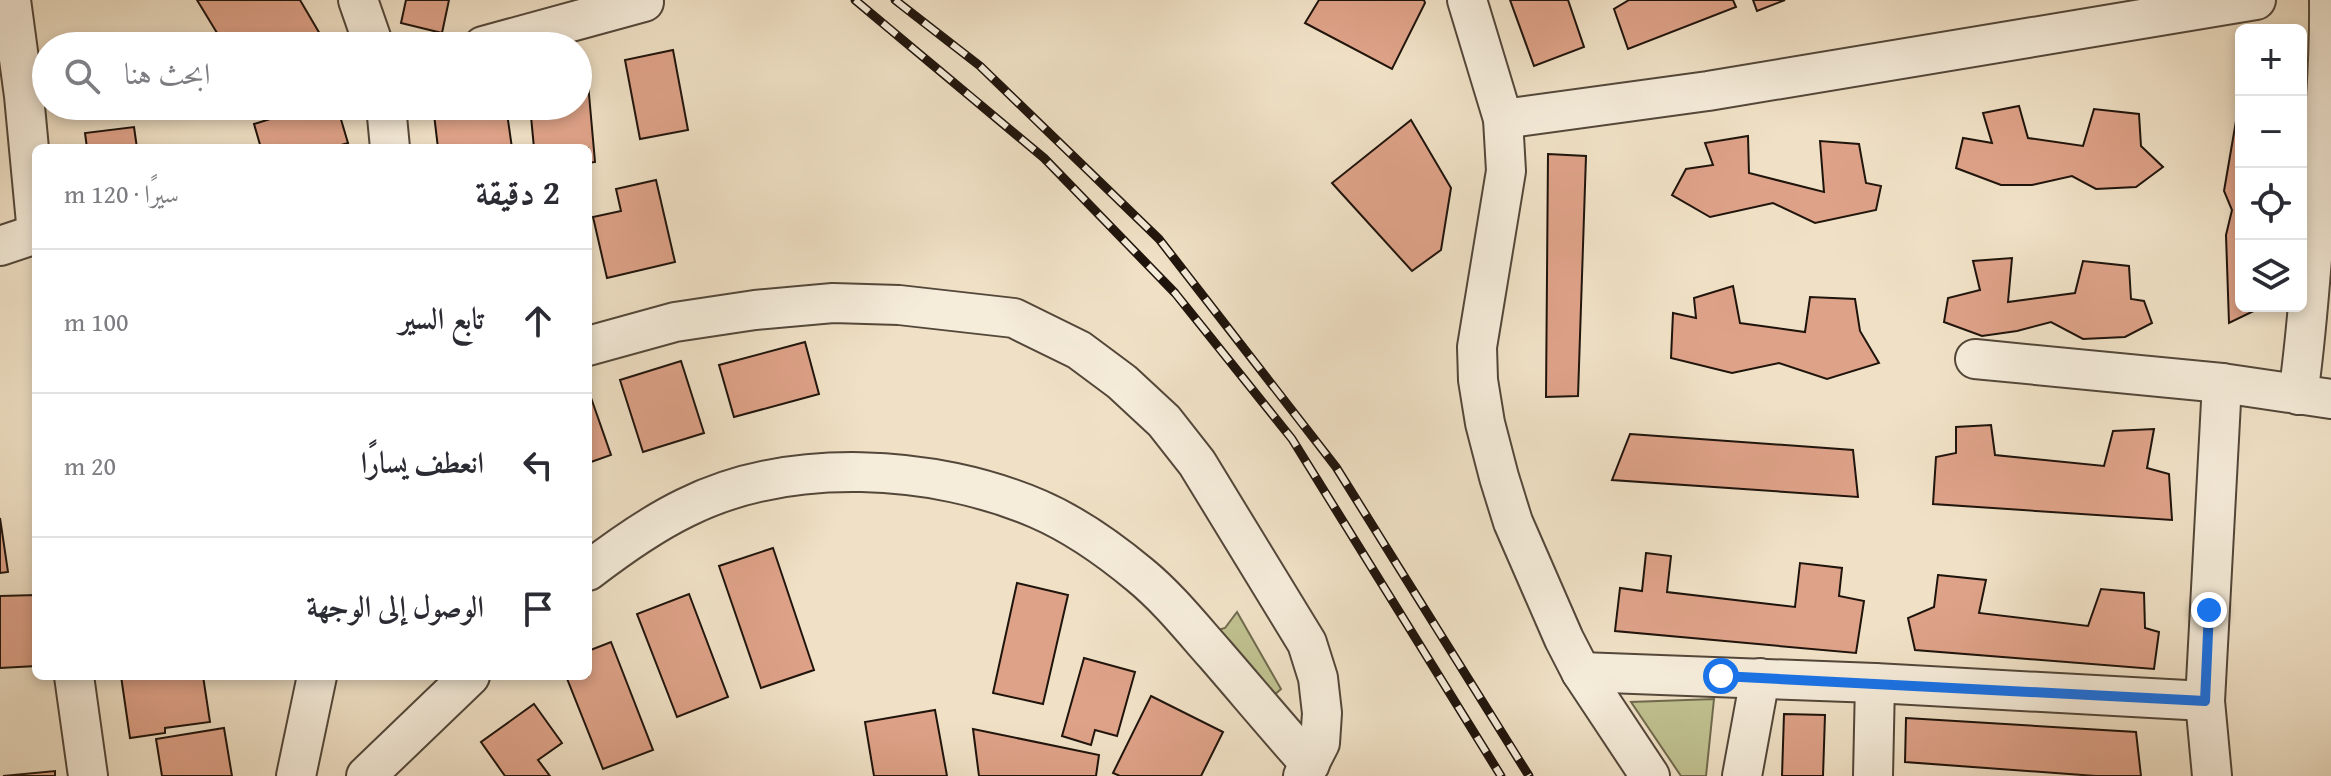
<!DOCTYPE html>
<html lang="ar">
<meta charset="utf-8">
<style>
:root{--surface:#fff;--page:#f7f7f7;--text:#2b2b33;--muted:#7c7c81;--line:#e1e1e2}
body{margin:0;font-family:"Gentium Book Plus",Amiri,serif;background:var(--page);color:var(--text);direction:rtl}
.controls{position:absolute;right:24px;top:24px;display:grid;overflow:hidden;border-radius:12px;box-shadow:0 4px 12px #0003}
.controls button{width:72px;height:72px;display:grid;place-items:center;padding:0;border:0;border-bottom:2px solid var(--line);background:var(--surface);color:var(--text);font:40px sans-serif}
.stop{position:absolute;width:24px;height:24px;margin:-18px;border:6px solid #1a73e8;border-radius:50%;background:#fff}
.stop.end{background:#1a73e8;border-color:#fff;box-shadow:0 2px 8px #0008}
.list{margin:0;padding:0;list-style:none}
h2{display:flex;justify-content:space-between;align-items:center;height:104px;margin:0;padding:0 32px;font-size:34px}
h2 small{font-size:26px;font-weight:400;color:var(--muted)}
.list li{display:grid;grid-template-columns:52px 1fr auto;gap:24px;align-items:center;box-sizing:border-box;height:144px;padding:0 32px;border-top:2px solid var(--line)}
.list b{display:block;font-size:30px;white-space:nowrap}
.list em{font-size:26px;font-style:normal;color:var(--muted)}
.icon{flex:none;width:44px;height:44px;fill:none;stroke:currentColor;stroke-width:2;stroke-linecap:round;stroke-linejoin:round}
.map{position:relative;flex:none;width:2331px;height:776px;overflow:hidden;direction:ltr}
.search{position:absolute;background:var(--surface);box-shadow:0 4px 12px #0003;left:32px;top:32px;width:560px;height:88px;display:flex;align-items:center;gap:20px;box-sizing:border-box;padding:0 28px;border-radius:44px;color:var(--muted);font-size:30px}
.panel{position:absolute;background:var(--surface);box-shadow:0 4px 12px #0003;left:32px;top:144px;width:560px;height:536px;border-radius:12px;direction:rtl}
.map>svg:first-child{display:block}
.green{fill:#c0c190;stroke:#706a4e;stroke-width:2}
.building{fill:#dea288;stroke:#1f140c;stroke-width:2}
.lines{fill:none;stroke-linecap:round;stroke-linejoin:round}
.minor-casing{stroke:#53473a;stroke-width:42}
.minor{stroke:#f5ecda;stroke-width:38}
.rail-casing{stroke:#1f140c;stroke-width:9}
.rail{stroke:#f5ecda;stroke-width:6;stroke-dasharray:18;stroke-linecap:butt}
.route{stroke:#1a73e8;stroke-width:10}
</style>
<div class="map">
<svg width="2331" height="776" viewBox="0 0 2331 776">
<rect width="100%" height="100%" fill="#f0e1c6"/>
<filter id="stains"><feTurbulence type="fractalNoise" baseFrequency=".0025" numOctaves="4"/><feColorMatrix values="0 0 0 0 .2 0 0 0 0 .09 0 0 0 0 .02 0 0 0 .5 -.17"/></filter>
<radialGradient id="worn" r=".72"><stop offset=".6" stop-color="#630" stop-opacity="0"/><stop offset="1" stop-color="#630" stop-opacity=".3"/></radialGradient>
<g class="green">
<path d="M 1237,612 L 1281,689 L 1273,696 L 1214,631 L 1225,628 Z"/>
<path d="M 1714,699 L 1706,776 L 1681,776 L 1631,702 Z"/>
</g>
<g class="building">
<path d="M 197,0 L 300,0 L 327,46 L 225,46 Z"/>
<path d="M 406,0 L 449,0 L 442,33 L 401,23 Z"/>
<path d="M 1319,0 L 1424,0 L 1425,3 L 1392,69 L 1305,23 Z"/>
<path d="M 1510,0 L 1568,0 L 1584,47 L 1534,66 Z"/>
<path d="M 1629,0 L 1733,0 L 1736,7 L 1628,49 L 1614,9 Z"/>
<path d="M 1753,0 L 1785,0 L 1757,11 Z"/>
<path d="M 673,50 L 688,130 L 640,139 L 625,60 Z"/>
<path d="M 587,72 L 595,162 L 588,163 L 588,148 L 534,148 L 530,106 L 578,106 L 578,73 Z"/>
<path d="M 2241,92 L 2241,306 L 2264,306 L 2229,323 L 2226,235 L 2232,210 L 2224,191 Z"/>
<path d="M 312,106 L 337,106 L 348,143 L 331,148 L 261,148 L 254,124 Z"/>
<path d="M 433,106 L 506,106 L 512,148 L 438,148 Z"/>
<path d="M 2019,106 L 2028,138 L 2083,146 L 2094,109 L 2139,114 L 2141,146 L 2163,167 L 2136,187 L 2096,189 L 2072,176 L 2032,185 L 2001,185 L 1956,168 L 1963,138 L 1992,143 L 1983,113 Z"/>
<path d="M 1411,120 L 1451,188 L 1441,250 L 1412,271 L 1332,183 Z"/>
<path d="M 134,127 L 137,148 L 87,148 L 85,133 Z"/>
<path d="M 1748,136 L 1749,173 L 1824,192 L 1820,141 L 1859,144 L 1866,183 L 1881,186 L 1876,210 L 1815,223 L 1773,203 L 1710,217 L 1672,195 L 1686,169 L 1713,165 L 1705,143 Z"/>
<path d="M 1548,154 L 1586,156 L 1578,396 L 1546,397 Z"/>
<path d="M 656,180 L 675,262 L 607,278 L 593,217 L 621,211 L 616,189 Z"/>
<path d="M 2012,258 L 2008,302 L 2075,293 L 2083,261 L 2129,266 L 2131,299 L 2144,301 L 2152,323 L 2125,337 L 2083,339 L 2051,322 L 2017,331 L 1982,336 L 1944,322 L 1948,298 L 1980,290 L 1973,261 Z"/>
<path d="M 1733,286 L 1740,323 L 1805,332 L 1810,297 L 1855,299 L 1860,331 L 1879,363 L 1827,379 L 1779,363 L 1732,373 L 1671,358 L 1673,313 L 1696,318 L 1694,298 Z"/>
<path d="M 805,342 L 819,394 L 734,417 L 719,365 Z"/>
<path d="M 681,361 L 704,433 L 643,452 L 620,380 Z"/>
<path d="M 589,392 L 611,455 L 588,463 L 588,393 Z"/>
<path d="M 1991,425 L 1995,455 L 2104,466 L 2113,431 L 2154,429 L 2147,468 L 2169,474 L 2172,520 L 1933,504 L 1936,457 L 1956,453 L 1956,427 Z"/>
<path d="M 1630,434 L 1853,450 L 1858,497 L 1612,480 Z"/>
<path d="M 0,518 L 8,572 L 0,573 Z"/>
<path d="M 773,548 L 814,670 L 761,688 L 719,566 Z"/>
<path d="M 1646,553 L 1671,556 L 1667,592 L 1795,607 L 1800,563 L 1842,568 L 1839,596 L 1864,601 L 1856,653 L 1615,631 L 1620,588 L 1642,591 Z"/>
<path d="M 1938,575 L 1986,580 L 1979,613 L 2088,626 L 2101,589 L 2144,593 L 2145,628 L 2159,632 L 2154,669 L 1915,650 L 1908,618 L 1934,607 Z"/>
<path d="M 1017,583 L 1068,595 L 1043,704 L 993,693 Z"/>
<path d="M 689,594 L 728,697 L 677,717 L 637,614 Z"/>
<path d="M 36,595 L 36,666 L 0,668 L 0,596 Z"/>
<path d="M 611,642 L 653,750 L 603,769 L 566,676 L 588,676 L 588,651 Z"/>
<path d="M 1084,658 L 1135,672 L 1117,736 L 1095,730 L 1091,745 L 1062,736 Z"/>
<path d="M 121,676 L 203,676 L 210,722 L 165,728 L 165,733 L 130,738 Z"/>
<path d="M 1151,696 L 1223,732 L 1201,776 L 1120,776 L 1113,773 Z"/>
<path d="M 534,704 L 562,743 L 538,760 L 550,776 L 505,776 L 481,742 Z"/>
<path d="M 935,710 L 947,776 L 874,776 L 865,722 Z"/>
<path d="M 1784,714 L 1825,715 L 1823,776 L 1782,776 Z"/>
<path d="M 1906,718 L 2136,732 L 2141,776 L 2096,776 L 1905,762 Z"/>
<path d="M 224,728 L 232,776 L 162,776 L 156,739 Z"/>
<path d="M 973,729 L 1099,755 L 1096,776 L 979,776 Z"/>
<path d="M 55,771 L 55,776 L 3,776 Z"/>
</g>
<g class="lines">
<defs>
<g id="minor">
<path d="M 11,0 L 24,96 L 36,223"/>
<path d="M 358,0 L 374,46"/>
<path d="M 1467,0 L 1503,119 L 1506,171 L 1477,347 L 1478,380 L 1485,423 L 1499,477 L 1513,522 L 1564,639 L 1581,672 L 1650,776"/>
<path d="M 483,46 L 644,2"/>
<path d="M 386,106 L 390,148"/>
<path d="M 1503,119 L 1708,91 L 2256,0"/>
<path d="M 0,246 L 36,234"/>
<path d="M 588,346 L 675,322 L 755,310 L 833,303 L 899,305 L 1014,318 L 1079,350 L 1122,382 L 1164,421 L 1197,463 L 1307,643 L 1318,678 L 1322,713 L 1320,743 L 1303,776"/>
<path d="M 1975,359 L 2222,383 L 2331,399"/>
<path d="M 2298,395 C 2306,342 2309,290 2314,237 C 2321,158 2330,80 2329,0"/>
<path d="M 588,571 C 618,548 650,525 685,508 C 789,456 934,464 1038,509 C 1075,525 1110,550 1140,575 C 1168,598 1191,627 1215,654 C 1247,691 1278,728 1310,764"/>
<path d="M 1581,672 L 1875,683 L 2205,701"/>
<path d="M 74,676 L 88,776"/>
<path d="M 296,776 L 317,676"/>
<path d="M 366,776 L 470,676"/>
<path d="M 1742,776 L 1760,678"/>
<path d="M 1873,776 L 1875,683"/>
<path d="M 2212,776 L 2205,701 L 2222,383"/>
</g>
</defs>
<use href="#minor" class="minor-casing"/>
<use href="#minor" class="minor"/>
<defs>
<g id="rail">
<path d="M 855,0 L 1044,158 L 1175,293 L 1292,439 L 1501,776"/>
<path d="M 895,0 L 980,66 L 1159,239 L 1336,467 L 1529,776"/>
</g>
</defs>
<use href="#rail" class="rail-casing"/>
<use href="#rail" class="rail"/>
</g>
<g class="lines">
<path class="route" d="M 1721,676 L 2205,701 L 2209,610"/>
</g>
<rect width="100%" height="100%" filter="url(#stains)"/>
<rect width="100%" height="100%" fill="url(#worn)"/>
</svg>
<div class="controls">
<button>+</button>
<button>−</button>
<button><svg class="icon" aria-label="locate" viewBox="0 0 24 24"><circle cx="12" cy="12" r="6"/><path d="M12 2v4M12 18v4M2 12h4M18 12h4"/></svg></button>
<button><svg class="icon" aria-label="layers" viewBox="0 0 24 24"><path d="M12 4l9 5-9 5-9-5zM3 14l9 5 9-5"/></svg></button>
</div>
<div class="stop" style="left:1721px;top:676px"></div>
<div class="stop end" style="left:2209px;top:610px"></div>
<div class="search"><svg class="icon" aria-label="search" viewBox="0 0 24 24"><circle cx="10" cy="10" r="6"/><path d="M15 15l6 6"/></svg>ابحث هنا</div>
<section class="panel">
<h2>2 دقيقة<small>سيرًا · 120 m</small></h2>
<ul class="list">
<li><svg class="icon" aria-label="ahead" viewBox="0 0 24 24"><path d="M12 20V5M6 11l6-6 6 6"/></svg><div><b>تابع السير</b></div><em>100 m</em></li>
<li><svg class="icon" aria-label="left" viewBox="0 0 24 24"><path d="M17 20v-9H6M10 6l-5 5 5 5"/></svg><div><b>انعطف يسارًا</b></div><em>20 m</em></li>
<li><svg class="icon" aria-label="arrive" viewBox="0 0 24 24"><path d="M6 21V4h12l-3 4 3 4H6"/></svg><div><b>الوصول إلى الوجهة</b></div></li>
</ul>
</section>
</div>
